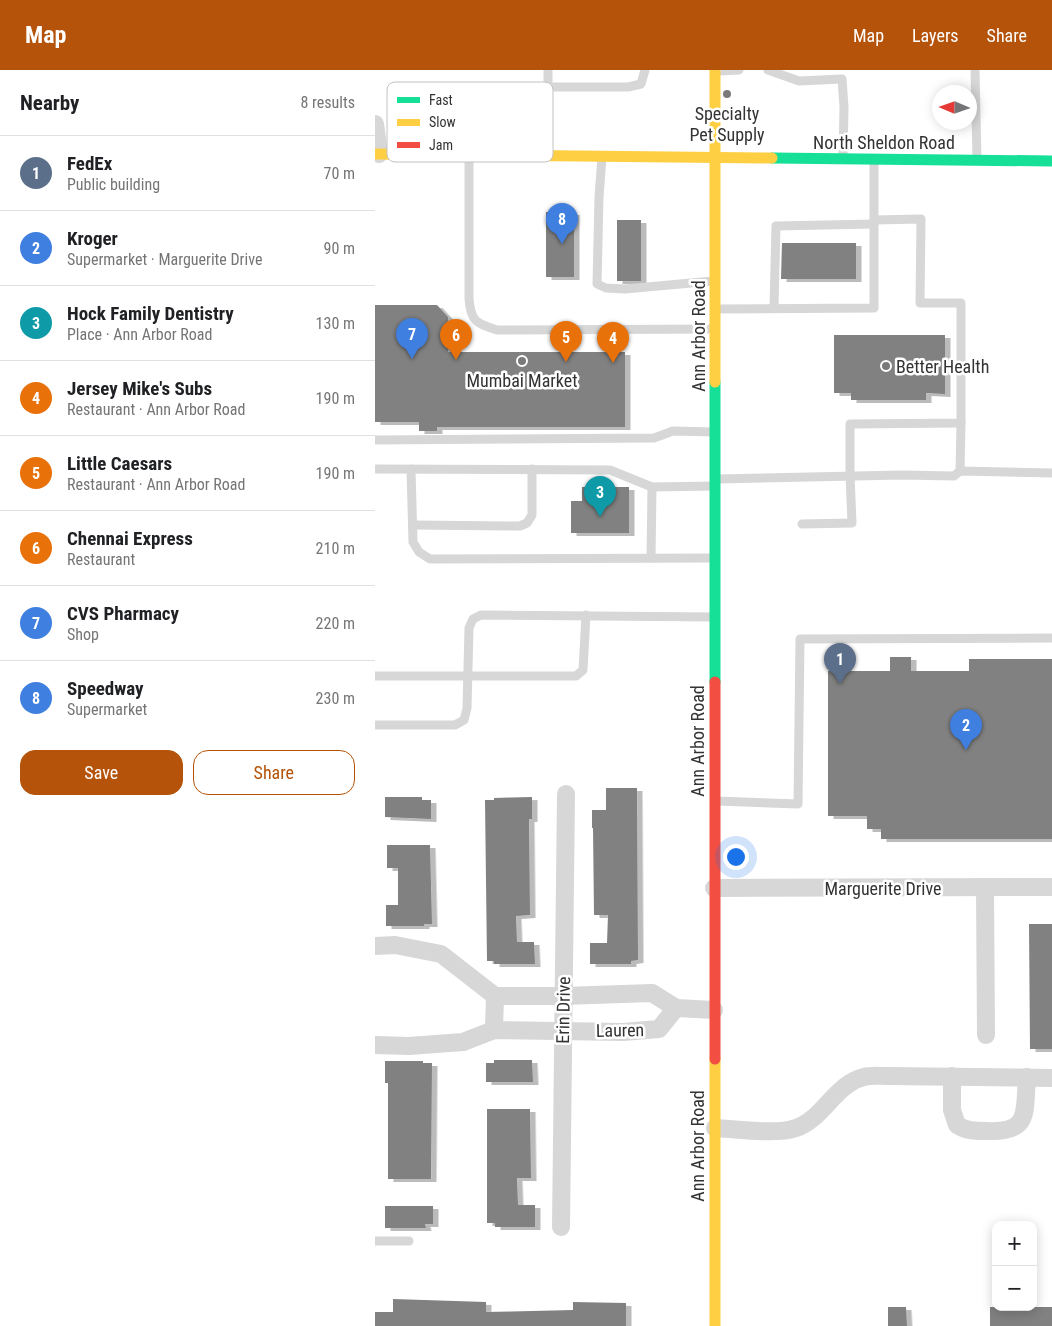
<!DOCTYPE html>
<meta charset="utf-8">
<style>
:root{--surface:#fff;--page:#f2f2f2;--text:#202124;--muted:#757577;--line:#e0e0e0;--accent:#b45309}
body{margin:0;font-family:"Roboto Condensed",sans-serif;background:var(--page);color:var(--text)}
.controls{position:absolute;right:15px;bottom:15px;display:grid;overflow:hidden;border-radius:10px;box-shadow:0 2px 12px #0003}
.controls button{width:45px;height:45px;display:grid;place-items:center;padding:0;border:0;border-bottom:1px solid var(--line);background:var(--surface);color:var(--text);font:25px sans-serif}
.compass{position:absolute;left:557px;top:15px;width:45px;height:45px;border-radius:50%;background:var(--surface);box-shadow:0 2px 12px #0003;rotate:272deg}
.you{position:absolute;left:360px;top:786px;width:18px;height:18px;margin:-12px;border:4px solid #fff;border-radius:50%;background:#1a73e8;box-shadow:0 0 0 8px #1a73e833}
.badge{display:grid;place-items:center;width:32px;height:32px;border-radius:50%;background:var(--accent);color:#fff;font-size:16px;font-weight:700}
.pin{position:absolute;translate:-50% -41px;filter:drop-shadow(0 1px 2px #0008)}
.pin::after{content:'';position:absolute;top:26px;width:18px;height:15px;background:inherit;clip-path:polygon(0 0,100% 0,50% 100%)}
.list{margin:0;padding:0;list-style:none}
h2{display:flex;justify-content:space-between;align-items:center;height:65px;margin:0;padding:0 20px;font-size:21px}
h2 small{font-size:16px;font-weight:400;color:var(--muted)}
.list li{display:grid;grid-template-columns:32px 1fr auto;gap:15px;align-items:center;box-sizing:border-box;height:75px;padding:0 20px;border-top:1px solid var(--line)}
.list b{display:block;font-size:19px;white-space:nowrap}
.list p{margin:0;font-size:16px;white-space:nowrap;color:var(--muted)}
.list em{font-size:16px;font-style:normal;color:var(--muted)}
.actions{display:flex;gap:10px;padding:15px 20px}
.actions a{flex:1;padding:11px 0;border:1px solid var(--accent);border-radius:15px;text-align:center;font-size:18px;color:var(--accent)}
.actions .main{background:var(--accent);color:#fff}
.map{position:relative;flex:none;width:677px;height:1256px;overflow:hidden}
header{display:flex;align-items:center;gap:30px;box-sizing:border-box;height:70px;padding:0 25px;background:var(--accent);color:#fff}
header strong{font-size:24px}
nav{display:flex;gap:28px;margin-inline-start:auto;font-size:18px}
main{display:flex}
aside{flex:1;background:var(--surface)}
.map>svg:first-child{display:block}
.building{fill:#818181;filter:url(#shadow)}
.lines{fill:none;stroke-linecap:round;stroke-linejoin:round}
.lane{stroke:#d7d7d7;stroke-width:9}
.street{stroke:#d7d7d7;stroke-width:18}
.fast{stroke:#16e098;stroke-width:11}
.slow{stroke:#ffcf43;stroke-width:11}
.jam{stroke:#f24e42;stroke-width:11}
.poi-dot{fill:#7a7a7a;stroke:#fff;stroke-width:2}
.labels{text-anchor:middle;dominant-baseline:central;stroke-width:5;stroke-linejoin:round;paint-order:stroke}
.poi-label{font-size:18px;fill:#333;stroke:#fff}
.street-label{font-size:18px;fill:#333;stroke:#fff}
.key{fill:#fff;stroke:#c2c2c2;stroke-width:1}
.key-label{font-size:14px;fill:#333}
</style>
<header>
<strong>Map</strong>
<nav><a>Map</a><a>Layers</a><a>Share</a></nav>
</header>
<main>
<aside>
<h2>Nearby<small>8 results</small></h2>
<ul class="list">
<li><span class="badge" style="background:#5c6f8a">1</span><div><b>FedEx</b><p>Public building</p></div><em>70 m</em></li>
<li><span class="badge" style="background:#3f7fe0">2</span><div><b>Kroger</b><p>Supermarket · Marguerite Drive</p></div><em>90 m</em></li>
<li><span class="badge" style="background:#0f9aa8">3</span><div><b>Hock Family Dentistry</b><p>Place · Ann Arbor Road</p></div><em>130 m</em></li>
<li><span class="badge" style="background:#e8710a">4</span><div><b>Jersey Mike's Subs</b><p>Restaurant · Ann Arbor Road</p></div><em>190 m</em></li>
<li><span class="badge" style="background:#e8710a">5</span><div><b>Little Caesars</b><p>Restaurant · Ann Arbor Road</p></div><em>190 m</em></li>
<li><span class="badge" style="background:#e8710a">6</span><div><b>Chennai Express</b><p>Restaurant</p></div><em>210 m</em></li>
<li><span class="badge" style="background:#3f7fe0">7</span><div><b>CVS Pharmacy</b><p>Shop</p></div><em>220 m</em></li>
<li><span class="badge" style="background:#3f7fe0">8</span><div><b>Speedway</b><p>Supermarket</p></div><em>230 m</em></li>
</ul>
<div class="actions"><a class="main">Save</a><a>Share</a></div>
</aside>
<div class="map">
<svg width="677" height="1256" viewBox="0 0 677 1256">
<defs>
<filter id="shadow"><feDropShadow dx="5.5" dy="3" stdDeviation="0" flood-color="#0004"/></filter>
</defs>
<rect width="100%" height="100%" fill="#fff"/>
<g class="building">
<rect x="171" y="142" width="28" height="65"/>
<rect x="242" y="150" width="24" height="61"/>
<path d="M 407,173 L 481,173 L 481,209 L 406,209 Z"/>
<path d="M 0,235 L 62,235 L 73,247 L 73,282 L 250,282 L 250,357 L 62,357 L 62,361 L 44,361 L 44,352 L 0,352 Z"/>
<path d="M 459,265 L 570,265 L 570,324 L 551,323 L 551,330 L 476,330 L 476,323 L 459,323 Z"/>
<path d="M 207,417 L 254,417 L 254,463 L 196,463 L 196,431 L 207,431 Z"/>
<path d="M 515,587 L 536,587 L 536,601 L 594,601 L 594,589 L 677,589 L 677,769 L 506,769 L 506,759 L 492,759 L 492,746 L 453,746 L 453,601 L 515,601 Z"/>
<path d="M 231,718 L 262,718 L 263,890 L 256,891 L 256,894 L 215,894 L 215,873 L 232,873 L 233,845 L 219,845 L 218,758 L 217,758 L 217,740 L 231,740 Z"/>
<path d="M 10,727 L 47,727 L 47,730 L 56,730 L 56,749 L 10,747 Z"/>
<path d="M 157,727 L 157,749 L 154,749 L 155,845 L 141,846 L 142,872 L 159,872 L 160,894 L 119,894 L 119,891 L 112,891 L 110,730 L 119,730 L 119,728 Z"/>
<path d="M 12,775 L 55,775 L 57,854 L 49,854 L 49,856 L 11,856 L 11,835 L 23,835 L 23,798 L 12,798 Z"/>
<path d="M 654,854 L 677,854 L 677,979 L 655,979 Z"/>
<path d="M 119,990 L 157,990 L 158,1012 L 111,1012 L 111,993 L 119,993 Z"/>
<path d="M 10,991 L 48,991 L 48,993 L 57,993 L 56,1109 L 13,1109 L 13,1013 L 10,1013 Z"/>
<path d="M 112,1039 L 155,1039 L 156,1108 L 142,1108 L 143,1135 L 160,1135 L 160,1157 L 120,1157 L 120,1153 L 112,1153 Z"/>
<path d="M 10,1136 L 58,1136 L 58,1154 L 50,1154 L 51,1158 L 10,1158 Z"/>
<path d="M 18,1229 L 111,1232 L 111,1242 L 198,1240 L 198,1232 L 251,1233 L 251,1256 L 0,1256 L 0,1242 L 18,1242 Z"/>
<path d="M 513,1237 L 531,1237 L 532,1256 L 513,1256 Z"/>
<rect x="615" y="1237" width="62" height="19"/>
</g>
<g class="lines">
<g class="lane">
<path d="M 393,0 L 424,11 L 467,9 L 469,37 L 468,88"/>
<path d="M 600,0 L 602,90"/>
<path d="M 343,1 L 364,0"/>
<path d="M 173,17 L 253,17 L 266,14 L 270,0"/>
<path d="M 94,85 L 94,229 C 96,252 101,253 122,260 L 340,259"/>
<path d="M 173,85 L 173,0"/>
<path d="M 227,87 L 224,127 L 222,214 L 231,218 L 250,219 L 338,211"/>
<path d="M 399,238 L 401,156 L 499,154"/>
<path d="M 341,239 L 499,238 L 499,91"/>
<path d="M 0,370 L 279,368 L 298,361 L 339,362"/>
<path d="M 0,399 L 235,400 L 277,417 L 340,416"/>
<path d="M 36,399 L 38,472 L 44,482 L 55,489 L 339,488"/>
<path d="M 585,401 L 586,353"/>
<path d="M 343,409 L 527,405 L 579,406 L 585,401 L 677,403"/>
<path d="M 427,454 L 477,453 L 475,405 L 475,354 L 586,353 L 586,233 L 545,233 L 546,149 L 499,150"/>
<path d="M 38,455 L 145,456 L 152,453 L 157,445 L 157,399"/>
<path d="M 276,488 L 277,417"/>
<path d="M 0,606 L 201,606 L 208,600 L 211,545"/>
<path d="M 0,655 L 80,655 L 89,650 L 92,638 L 94,558 L 98,549 L 106,545 L 339,547"/>
<path d="M 341,731 L 423,734 L 425,569 L 677,568"/>
<path d="M 0,1171 L 34,1171"/>
</g>
<g class="street">
<path d="M 0,54 L 4,84"/>
<path d="M 339,818 L 677,817"/>
<path d="M 610,818 L 611,965"/>
<path d="M 0,876 L 20,875 L 66,884 L 120,926 L 188,926 L 277,923 L 301,938 L 339,940"/>
<path d="M 119,960 L 120,926"/>
<path d="M 0,975 L 34,976 L 88,972 L 119,960 L 248,962 L 284,959 L 301,938"/>
<path d="M 577,1006 L 577,1040 L 582,1055 C 591,1061 601,1061 612,1061 C 656,1063 649,1042 652,1007"/>
<path d="M 340,1058 C 361,1059 401,1065 421,1058 C 448,1049 460,1014 489,1007 C 496,1005 504,1006 512,1006 L 677,1008"/>
<path d="M 186,1157 L 191,724"/>
</g>
<g class="fast">
<path d="M 397,88 L 677,91"/>
<path d="M 340,612 L 340,312"/>
</g>
<g class="slow">
<path d="M 340,0 L 340,312"/>
<path d="M 0,84 L 397,88"/>
<path d="M 340,989 L 340,1256"/>
</g>
<path class="jam" d="M 340,989 L 340,612"/>
</g>
<g class="poi-dot">
<circle cx="352" cy="24" r="5"/>
<circle cx="147" cy="291" r="5"/>
<circle cx="511" cy="296" r="5"/>
</g>
<g class="labels">
<g class="poi-label">
<text x="352" y="43">Specialty<tspan x="352" dy="21">Pet Supply</tspan></text>
<text x="521" y="296" text-anchor="start">Better Health</text>
<text x="147" y="310">Mumbai Market</text>
</g>
<g class="street-label">
<text x="509" y="72">North Sheldon Road</text>
<text transform="translate(323 266) rotate(-90)">Ann Arbor Road</text>
<text transform="translate(322 671) rotate(-90)">Ann Arbor Road</text>
<text x="508" y="818">Marguerite Drive</text>
<text transform="translate(188 940) rotate(-89)">Erin Drive</text>
<text transform="translate(245 960) rotate(-1)">Lauren</text>
<text transform="translate(322 1076) rotate(-90)">Ann Arbor Road</text>
</g>
</g>
<rect x="12" y="12" width="166" height="80" rx="8" class="key"/>
<rect x="22" y="27" width="23" height="6" fill="#16e098"/>
<rect x="22" y="49" width="23" height="7" fill="#ffcf43"/>
<rect x="22" y="72" width="23" height="6" fill="#f24e42"/>
<g class="key-label">
<text x="54" y="35">Fast</text>
<text x="54" y="57">Slow</text>
<text x="54" y="80">Jam</text>
</g>
</svg>
<div class="controls">
<button>+</button>
<button>−</button>
</div>
<svg class="compass" viewBox="-18 -18 36 36"><path d="M0-13l5 13h-10z" fill="#e53935"/><path d="M0 13l5-13h-10z" fill="#757577"/></svg>
<div class="you"></div>
<div class="pin badge" style="left:465px;top:614px;background:#5c6f8a">1</div>
<div class="pin badge" style="left:591px;top:680px;background:#3f7fe0">2</div>
<div class="pin badge" style="left:225px;top:447px;background:#0f9aa8">3</div>
<div class="pin badge" style="left:238px;top:293px;background:#e8710a">4</div>
<div class="pin badge" style="left:191px;top:292px;background:#e8710a">5</div>
<div class="pin badge" style="left:81px;top:290px;background:#e8710a">6</div>
<div class="pin badge" style="left:37px;top:289px;background:#3f7fe0">7</div>
<div class="pin badge" style="left:187px;top:174px;background:#3f7fe0">8</div>
</div>
</main>
